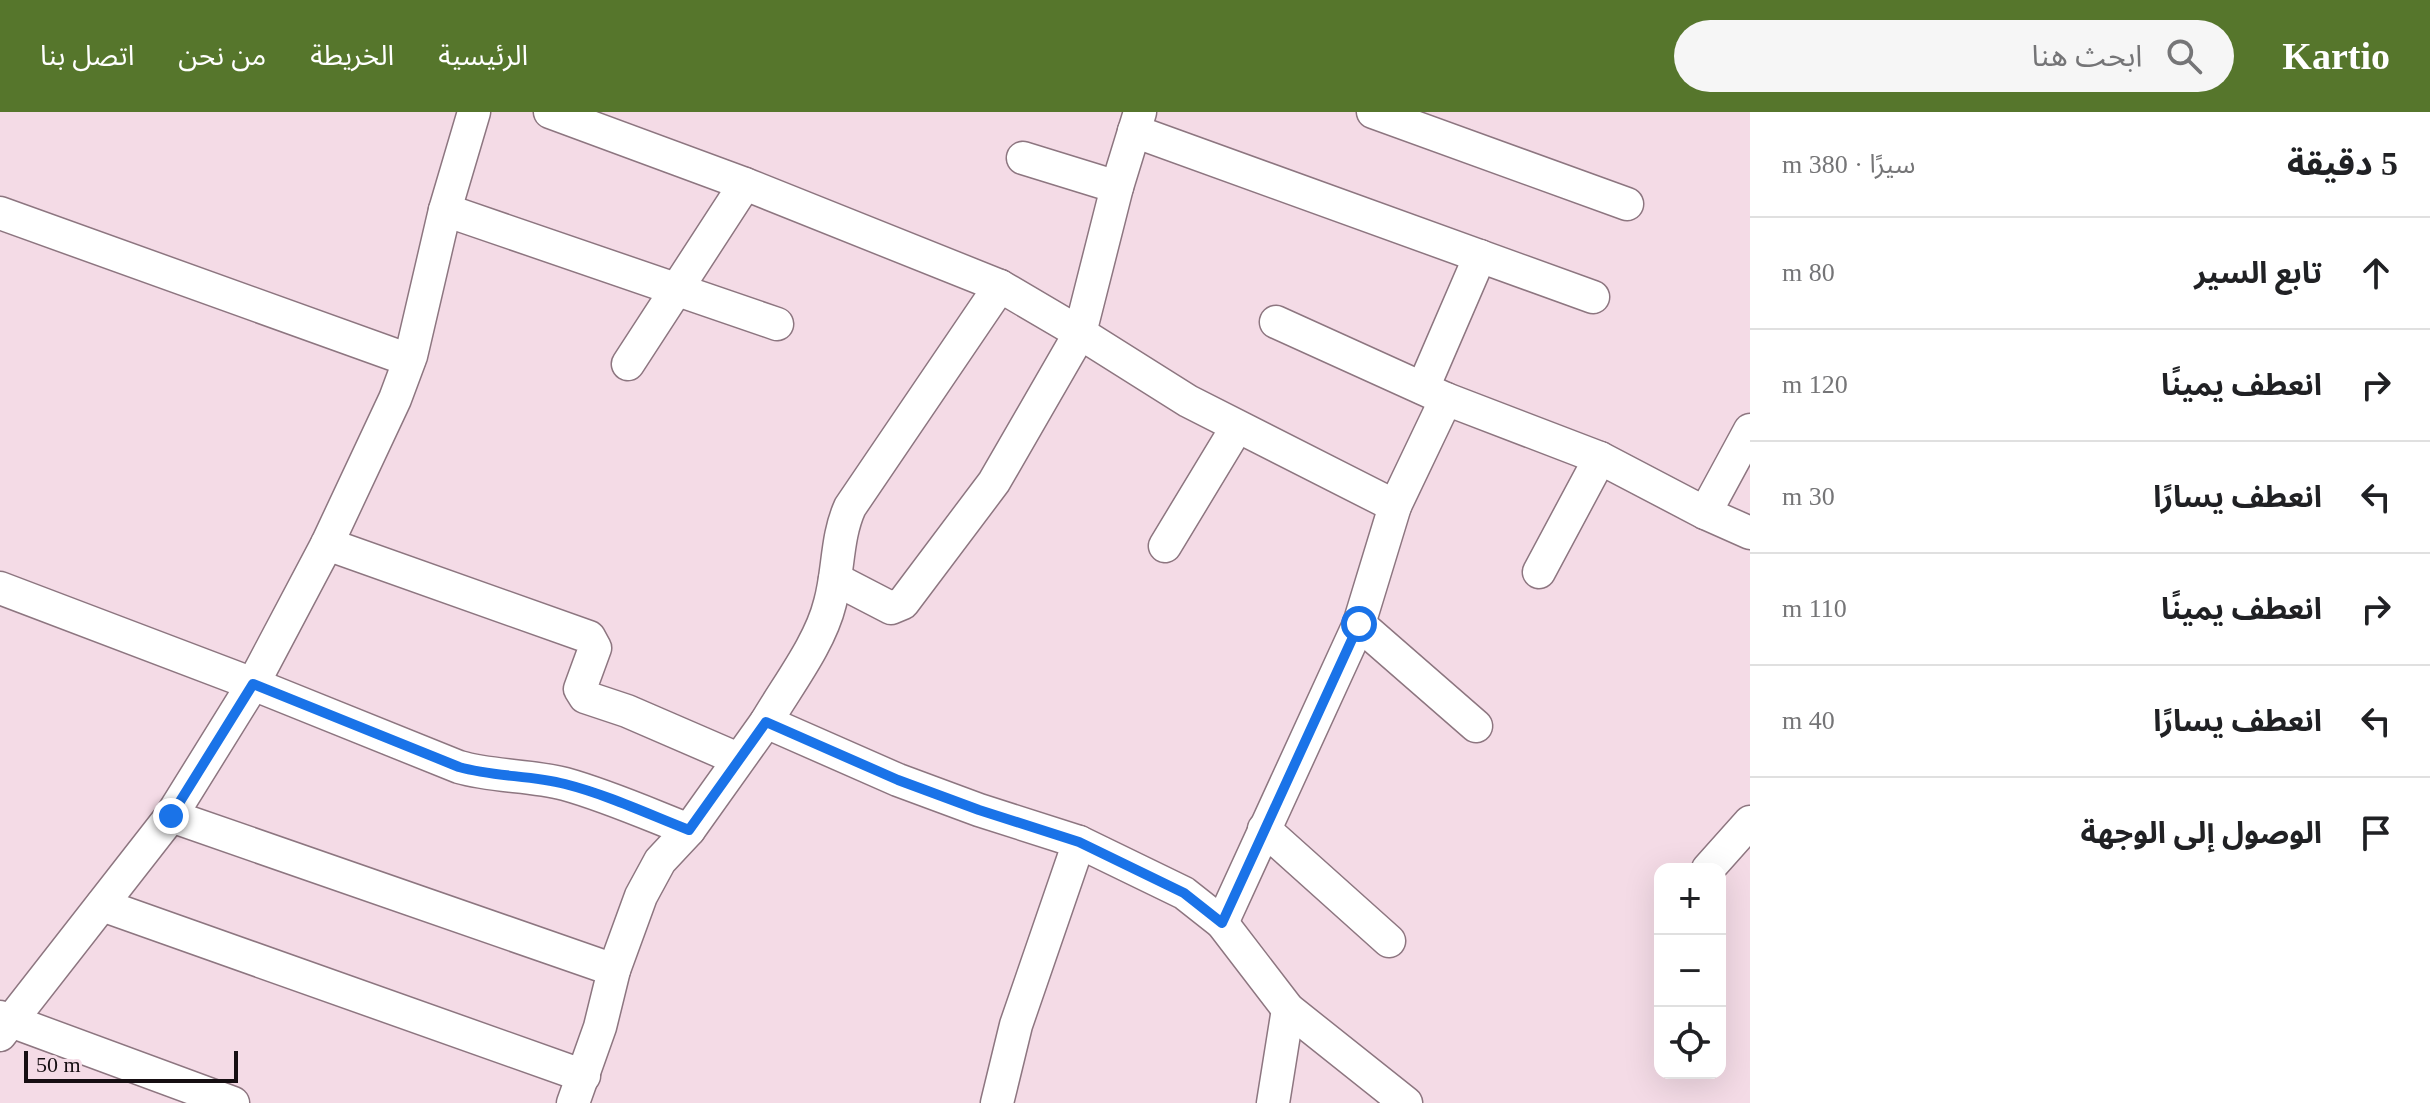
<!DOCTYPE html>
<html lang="ar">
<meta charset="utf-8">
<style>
:root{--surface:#fff;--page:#f6f6f6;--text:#202124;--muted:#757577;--line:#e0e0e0;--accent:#56762c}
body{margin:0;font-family:"Times New Roman","Noto Sans Arabic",serif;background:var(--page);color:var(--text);direction:rtl}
.controls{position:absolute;right:24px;bottom:24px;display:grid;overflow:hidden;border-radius:16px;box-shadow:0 8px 32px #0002}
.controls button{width:72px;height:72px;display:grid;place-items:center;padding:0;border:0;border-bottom:2px solid var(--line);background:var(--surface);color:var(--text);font:40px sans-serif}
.scale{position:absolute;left:24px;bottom:20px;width:214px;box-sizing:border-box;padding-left:8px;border:4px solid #160e12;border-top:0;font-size:22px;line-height:28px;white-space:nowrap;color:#160e12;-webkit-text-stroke:6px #f4dbe6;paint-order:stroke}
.stop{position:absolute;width:24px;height:24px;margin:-18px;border:6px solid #1a73e8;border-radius:50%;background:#fff}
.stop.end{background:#1a73e8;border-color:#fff;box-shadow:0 2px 8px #0008}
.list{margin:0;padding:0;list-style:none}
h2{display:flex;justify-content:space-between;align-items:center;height:104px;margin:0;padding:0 32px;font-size:34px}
h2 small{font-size:26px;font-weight:400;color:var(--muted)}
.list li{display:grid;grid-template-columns:52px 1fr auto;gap:24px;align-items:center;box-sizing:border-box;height:112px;padding:0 32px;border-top:2px solid var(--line)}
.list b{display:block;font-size:30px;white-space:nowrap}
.list em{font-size:26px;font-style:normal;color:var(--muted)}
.icon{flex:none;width:44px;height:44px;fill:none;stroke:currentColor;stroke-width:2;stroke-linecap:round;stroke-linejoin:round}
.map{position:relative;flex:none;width:1750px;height:991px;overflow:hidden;direction:ltr}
header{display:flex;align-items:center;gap:48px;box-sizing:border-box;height:112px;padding:0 40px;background:var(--accent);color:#fff}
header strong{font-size:38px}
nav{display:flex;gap:44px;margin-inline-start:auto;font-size:28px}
.search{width:560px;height:72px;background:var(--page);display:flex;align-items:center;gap:20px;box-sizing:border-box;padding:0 28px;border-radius:44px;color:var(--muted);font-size:30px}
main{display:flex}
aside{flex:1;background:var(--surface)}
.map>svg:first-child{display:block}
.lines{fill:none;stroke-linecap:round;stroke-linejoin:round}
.minor-casing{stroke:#8d7680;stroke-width:35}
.minor{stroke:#fff;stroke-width:32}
.route{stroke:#1a73e8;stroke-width:10}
</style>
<header>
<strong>Kartio</strong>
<div class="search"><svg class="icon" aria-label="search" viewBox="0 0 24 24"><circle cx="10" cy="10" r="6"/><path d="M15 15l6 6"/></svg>ابحث هنا</div>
<nav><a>الرئيسية</a><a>الخريطة</a><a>من نحن</a><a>اتصل بنا</a></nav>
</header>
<main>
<aside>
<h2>5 دقيقة<small>سيرًا · 380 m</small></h2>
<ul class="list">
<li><svg class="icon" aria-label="ahead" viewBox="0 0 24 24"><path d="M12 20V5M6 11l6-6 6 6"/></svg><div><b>تابع السير</b></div><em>80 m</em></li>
<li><svg class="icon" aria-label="right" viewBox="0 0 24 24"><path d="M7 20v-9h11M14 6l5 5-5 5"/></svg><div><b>انعطف يمينًا</b></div><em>120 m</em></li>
<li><svg class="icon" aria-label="left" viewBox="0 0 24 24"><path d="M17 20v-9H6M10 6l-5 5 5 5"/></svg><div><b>انعطف يسارًا</b></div><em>30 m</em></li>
<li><svg class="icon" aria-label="right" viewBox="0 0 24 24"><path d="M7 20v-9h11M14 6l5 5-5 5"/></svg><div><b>انعطف يمينًا</b></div><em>110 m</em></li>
<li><svg class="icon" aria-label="left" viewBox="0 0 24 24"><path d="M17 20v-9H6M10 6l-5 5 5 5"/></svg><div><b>انعطف يسارًا</b></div><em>40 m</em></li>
<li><svg class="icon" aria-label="arrive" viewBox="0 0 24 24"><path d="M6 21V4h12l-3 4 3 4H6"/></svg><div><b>الوصول إلى الوجهة</b></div></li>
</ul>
</aside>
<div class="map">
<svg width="1750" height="991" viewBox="0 0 1750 991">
<rect width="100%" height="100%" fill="#f4dbe6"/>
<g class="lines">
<defs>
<g id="minor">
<path d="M 550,0 L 745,72 L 1000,174 L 1080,221 L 1117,75 L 1140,0"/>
<path d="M 1373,0 L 1627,92"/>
<path d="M 1134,19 L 1593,185"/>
<path d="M 1023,46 L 1117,75"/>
<path d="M 445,98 L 777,212"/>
<path d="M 0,101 L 409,248"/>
<path d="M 1000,174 L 850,395 C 836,426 839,459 830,491 C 820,532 787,574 766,610 L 898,668 L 979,698 L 1079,730 L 1184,781 L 1222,811 L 1288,897 L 1406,991"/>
<path d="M 1276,210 L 1446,287"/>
<path d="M 628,252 L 745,72"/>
<path d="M 1423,276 L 1480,144"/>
<path d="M 1395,394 L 1446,287 L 1600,346 L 1705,401 L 1750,421"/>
<path d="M 1705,401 L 1750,318"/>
<path d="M 327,432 L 589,525 L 595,536 L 580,577 L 585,585 L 627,599 L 738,647"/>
<path d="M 1165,434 L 1237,315"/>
<path d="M 1539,460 L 1600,346"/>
<path d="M 835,467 L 891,496 L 903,491 L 994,370 L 1080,221 L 1188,289 L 1395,394 L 1359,512 L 1222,811"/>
<path d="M 0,476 L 253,572 L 459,655 C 494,665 530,663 565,672 C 608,684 648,702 689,718 L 766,610"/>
<path d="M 1359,512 L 1476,614"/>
<path d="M 171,704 L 614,858"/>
<path d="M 1264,717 L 1389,829"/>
<path d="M 1708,757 L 1750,710"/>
<path d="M 102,793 L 584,964"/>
<path d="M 0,905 L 233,991"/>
<path d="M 0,923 L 171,704 L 253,572 L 327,432 L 395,287 L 411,244 L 445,98 L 474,0"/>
<path d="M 573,991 L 600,915 L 614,858 L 641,784 L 660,749 L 689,718"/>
<path d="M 997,991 L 1016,913 L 1079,730"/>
<path d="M 1273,991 L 1288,897"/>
</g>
</defs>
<use href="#minor" class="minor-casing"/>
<use href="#minor" class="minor"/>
</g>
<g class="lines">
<path class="route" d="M 171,704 L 253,572 L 459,655 C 494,665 530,663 565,672 C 608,683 648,702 689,718 L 766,610 L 898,668 L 979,698 L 1079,730 L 1184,781 L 1222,811 L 1359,512"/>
</g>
</svg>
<div class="controls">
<button>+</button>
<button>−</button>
<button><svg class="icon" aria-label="locate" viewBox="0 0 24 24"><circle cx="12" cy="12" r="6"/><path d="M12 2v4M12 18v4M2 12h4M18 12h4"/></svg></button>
</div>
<div class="scale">50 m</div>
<div class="stop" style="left:1359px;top:512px"></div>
<div class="stop end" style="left:171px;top:704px"></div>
</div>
</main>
